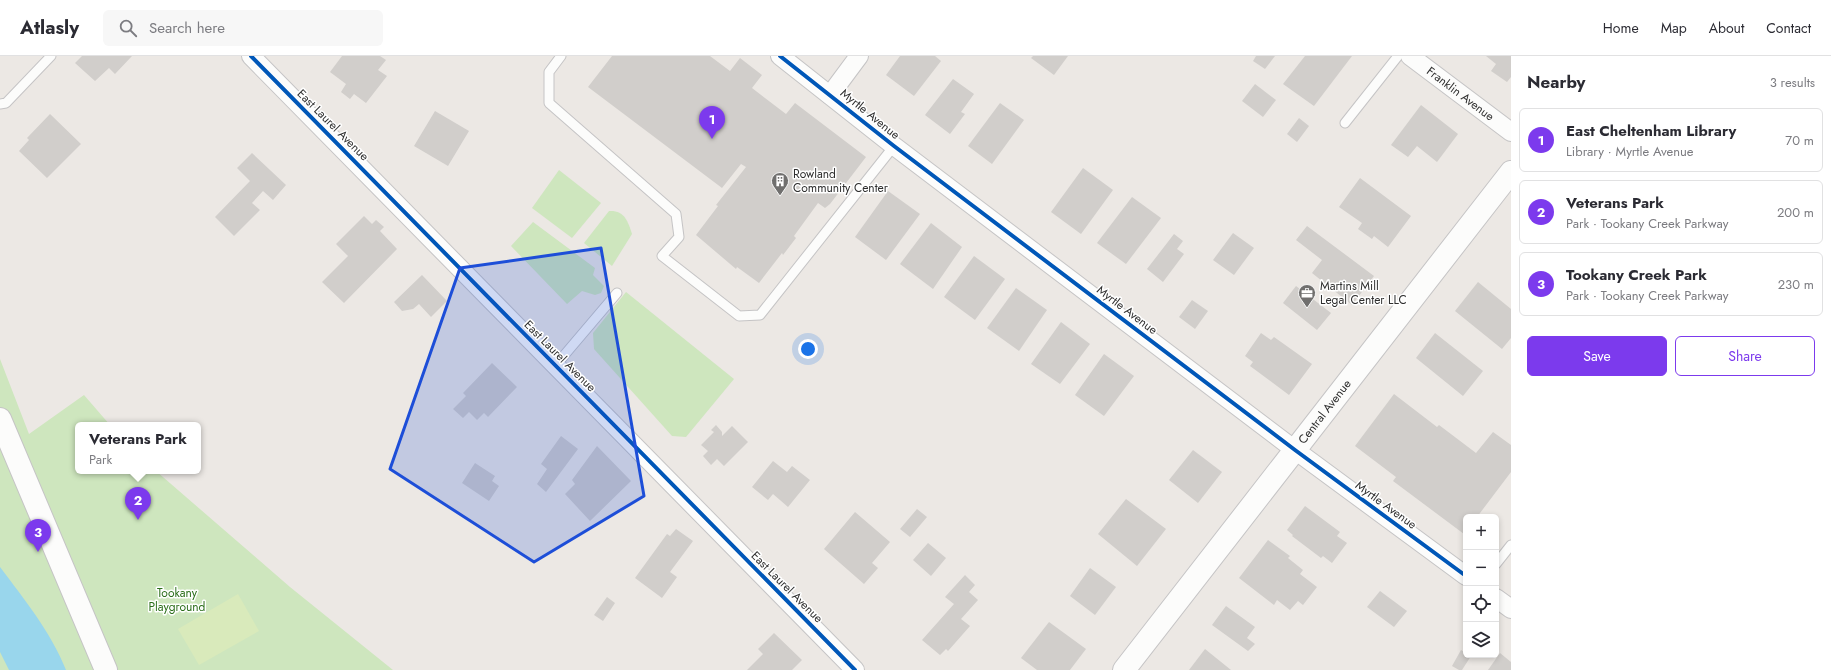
<!DOCTYPE html>
<meta charset="utf-8">
<style>
:root{--surface:#fff;--page:#f7f7f7;--text:#2b2b33;--muted:#7c7c81;--line:#e1e1e2;--accent:#7c3aed}
body{margin:0;font-family:Jost,sans-serif;background:var(--page);color:var(--text)}
.controls{position:absolute;right:12px;bottom:12px;display:grid;overflow:hidden;border-radius:6px;box-shadow:0 2px 6px #0003}
.controls button{width:36px;height:36px;display:grid;place-items:center;padding:0;border:0;border-bottom:1px solid var(--line);background:var(--surface);color:var(--text);font:20px sans-serif}
.you{position:absolute;left:808px;top:293px;width:14px;height:14px;margin:-10px;border:3px solid #fff;border-radius:50%;background:#1a73e8;box-shadow:0 0 0 6px #1a73e833}
.badge{display:grid;place-items:center;width:26px;height:26px;border-radius:50%;background:var(--accent);color:#fff;font-size:13px;font-weight:700}
.pin{position:absolute;translate:-50% -33px;filter:drop-shadow(0 1px 2px #0008)}
.pin::after{content:'';position:absolute;top:21px;width:14px;height:12px;background:inherit;clip-path:polygon(0 0,100% 0,50% 100%)}
.popup{position:absolute;left:75px;top:366px;width:126px;height:52px;box-sizing:border-box;display:grid;place-content:center;border-radius:6px;background:var(--surface);filter:drop-shadow(0 1px 3px #0005);font-size:13px;white-space:nowrap;color:var(--muted)}
.popup b{font-size:15px;color:var(--text)}
.popup::after{content:'';position:absolute;left:50%;top:100%;margin-left:-8px;border:8px solid transparent;border-top-color:var(--surface)}
.list{margin:0;padding:0;list-style:none}
h2{display:flex;justify-content:space-between;align-items:center;height:52px;margin:0;padding:0 16px;font-size:17px}
h2 small{font-size:13px;font-weight:400;color:var(--muted)}
.list li{display:grid;grid-template-columns:26px 1fr auto;gap:12px;align-items:center;box-sizing:border-box;height:64px;margin:0 8px 8px;padding:0 8px;border:1px solid var(--line);border-radius:6px}
.list b{display:block;font-size:15px;white-space:nowrap}
.list p{margin:0;font-size:13px;white-space:nowrap;color:var(--muted)}
.list em{font-size:13px;font-style:normal;color:var(--muted)}
.actions{display:flex;gap:8px;padding:12px 16px}
.actions a{flex:1;padding:9px 0;border:1px solid var(--accent);border-radius:6px;text-align:center;font-size:14px;color:var(--accent)}
.actions .main{background:var(--accent);color:#fff}
.icon{flex:none;width:22px;height:22px;fill:none;stroke:currentColor;stroke-width:2;stroke-linecap:round;stroke-linejoin:round}
.map{position:relative;flex:none;width:1511px;height:614px;overflow:hidden}
header{display:flex;align-items:center;gap:24px;box-sizing:border-box;height:56px;padding:0 20px;background:var(--surface);border-bottom:1px solid var(--line)}
header strong{font-size:19px}
nav{display:flex;gap:22px;margin-inline-start:auto;font-size:14px}
.search{width:280px;height:36px;background:var(--page);display:flex;align-items:center;gap:10px;box-sizing:border-box;padding:0 14px;border-radius:6px;color:var(--muted);font-size:15px}
main{display:flex}
aside{flex:1;background:var(--surface)}
.map>svg:first-child{display:block}
.green{fill:#cee6be}
.pitch{fill:#d9eabb}
.water{fill:#99d6ec}
.building{fill:#d1cecb}
.lines{fill:none;stroke-linecap:round;stroke-linejoin:round}
.service-casing{stroke:#c5c4c5;stroke-width:11}
.minor-casing{stroke:#c5c4c5;stroke-width:20}
.tertiary-casing{stroke:#c5c4c5;stroke-width:24}
.secondary-casing{stroke:#c5c4c5;stroke-width:24}
.service{stroke:#fcfcfb;stroke-width:9}
.minor{stroke:#fcfcfb;stroke-width:18}
.tertiary{stroke:#fcfcfb;stroke-width:22}
.secondary{stroke:#fcfcfb;stroke-width:22}
.cycleway-casing{stroke:#fff;stroke-width:6}
.cycleway{stroke:#0057b8;stroke-width:4}
.marked{fill:#1d4ed8;fill-opacity:0.2;stroke:#1d4ed8;stroke-width:3;stroke-linejoin:round}
.labels{text-anchor:middle;dominant-baseline:central;stroke-width:3;stroke-linejoin:round;paint-order:stroke}
.street-label{font-size:12px;fill:#2e2e2e;stroke:#fff}
.poi-label{font-size:12px;fill:#2e2e2e;stroke:#fff;text-anchor:start}
.park-label{font-size:12px;fill:#2c6e1b;stroke:#fff}
</style>
<header>
<strong>Atlasly</strong>
<div class="search"><svg class="icon" aria-label="search" viewBox="0 0 24 24"><circle cx="10" cy="10" r="6"/><path d="M15 15l6 6"/></svg>Search here</div>
<nav><a>Home</a><a>Map</a><a>About</a><a>Contact</a></nav>
</header>
<main>
<div class="map">
<svg width="1511" height="614" viewBox="0 0 1511 614">
<rect width="100%" height="100%" fill="#ece8e4"/>
<g class="green">
<path d="M 559,114 L 601,147 L 572,182 L 532,152 Z"/>
<path d="M 609,155 C 624,154 628,165 632,178 L 612,210 L 584,187 Z"/>
<path d="M 533,166 L 595,212 L 593,219 L 604,230 L 601,237 L 595,239 L 582,235 L 567,248 L 511,190 Z"/>
<path d="M 626,236 L 734,323 L 686,381 L 672,380 L 594,293 L 593,277 Z"/>
<path d="M 0,303 L 29,378 L 84,339 L 110,369 L 78,369 L 78,415 L 156,415 L 290,531 L 393,614 L 0,614 Z"/>
</g>
<path class="pitch" d="M 238,538 L 259,575 L 199,609 L 178,573 Z"/>
<path class="water" d="M 0,511 C 24,543 51,576 66,614 L 9,614 L 0,596 Z"/>
<g class="building">
<path d="M 82,0 L 132,0 L 115,18 L 109,12 L 95,25 L 75,7 Z"/>
<path d="M 342,0 L 380,0 L 386,4 L 378,14 L 387,20 L 366,47 L 354,38 L 350,43 L 341,36 L 346,28 L 330,16 Z"/>
<path d="M 612,0 L 710,0 L 730,15 L 740,2 L 762,19 L 752,32 L 786,58 L 795,47 L 866,101 L 830,148 L 825,152 L 818,147 L 794,180 L 796,182 L 783,199 L 782,197 L 759,227 L 737,211 L 736,213 L 696,179 L 718,150 L 716,149 L 746,111 L 741,108 L 722,132 L 588,31 Z"/>
<path d="M 900,0 L 935,0 L 941,5 L 914,40 L 886,19 Z"/>
<path d="M 1033,0 L 1068,0 L 1054,19 L 1031,2 Z"/>
<path d="M 1256,0 L 1275,0 L 1265,13 L 1253,5 Z"/>
<path d="M 1305,0 L 1352,0 L 1314,50 L 1283,28 Z"/>
<path d="M 1486,0 L 1511,0 L 1511,21 L 1507,26 L 1491,15 L 1496,8 Z"/>
<path d="M 953,23 L 974,38 L 961,56 L 965,58 L 950,78 L 925,59 Z"/>
<path d="M 1255,28 L 1276,44 L 1263,61 L 1242,45 Z"/>
<path d="M 1000,47 L 1024,64 L 992,108 L 968,90 Z"/>
<path d="M 1421,49 L 1458,78 L 1437,106 L 1417,90 L 1408,101 L 1391,89 Z"/>
<path d="M 435,55 L 469,75 L 448,110 L 414,90 Z"/>
<path d="M 50,58 L 81,88 L 47,122 L 19,95 L 29,84 L 27,82 Z"/>
<path d="M 1299,62 L 1309,70 L 1297,86 L 1287,78 Z"/>
<path d="M 252,97 L 286,129 L 273,144 L 263,135 L 252,147 L 260,154 L 234,180 L 215,161 L 250,125 L 237,112 Z"/>
<path d="M 1083,112 L 1113,134 L 1081,178 L 1051,156 Z"/>
<path d="M 1360,122 L 1411,160 L 1388,191 L 1374,180 L 1372,183 L 1358,173 L 1362,167 L 1339,151 Z"/>
<path d="M 888,135 L 920,158 L 886,204 L 855,181 Z"/>
<path d="M 1132,141 L 1161,162 L 1126,208 L 1097,187 Z"/>
<path d="M 364,160 L 372,168 L 376,164 L 384,171 L 380,175 L 397,193 L 344,247 L 322,226 L 348,200 L 336,188 Z"/>
<path d="M 931,167 L 962,191 L 933,233 L 900,208 Z"/>
<path d="M 1307,170 L 1374,220 L 1352,249 L 1312,217 L 1322,204 L 1296,184 Z"/>
<path d="M 1233,177 L 1254,192 L 1234,219 L 1213,204 Z"/>
<path d="M 1174,178 L 1183,185 L 1177,193 L 1184,198 L 1163,226 L 1147,213 Z"/>
<path d="M 974,200 L 1005,223 L 975,264 L 944,241 Z"/>
<path d="M 422,219 L 447,245 L 431,261 L 419,248 L 413,253 L 402,255 L 394,246 Z"/>
<path d="M 1478,226 L 1511,253 L 1511,282 L 1502,293 L 1455,255 Z"/>
<path d="M 1296,230 L 1331,257 L 1317,274 L 1283,247 Z"/>
<path d="M 1016,232 L 1047,254 L 1019,295 L 987,272 Z"/>
<path d="M 1192,244 L 1208,255 L 1195,273 L 1179,261 Z"/>
<path d="M 1061,266 L 1090,288 L 1060,328 L 1031,308 Z"/>
<path d="M 1261,277 L 1271,284 L 1274,281 L 1312,308 L 1289,339 L 1250,310 L 1253,306 L 1245,300 Z"/>
<path d="M 1435,277 L 1483,315 L 1463,340 L 1416,302 Z"/>
<path d="M 1104,298 L 1134,320 L 1104,360 L 1075,339 Z"/>
<path d="M 492,307 L 517,331 L 488,361 L 484,357 L 477,364 L 469,356 L 463,362 L 453,353 L 466,340 L 463,337 Z"/>
<path d="M 1394,338 L 1437,371 L 1439,369 L 1476,397 L 1493,376 L 1511,389 L 1511,416 L 1477,461 L 1466,461 L 1466,476 L 1464,478 L 1393,425 L 1396,421 L 1355,390 Z"/>
<path d="M 716,369 L 722,376 L 722,380 L 732,370 L 748,386 L 724,410 L 717,403 L 711,409 L 703,400 L 708,395 L 701,389 L 714,376 L 711,374 Z"/>
<path d="M 561,380 L 578,393 L 546,436 L 537,428 L 547,413 L 541,408 Z"/>
<path d="M 597,390 L 631,425 L 590,465 L 565,438 L 575,428 L 572,424 Z"/>
<path d="M 1193,394 L 1222,416 L 1198,447 L 1169,424 Z"/>
<path d="M 773,405 L 787,416 L 792,410 L 810,424 L 788,451 L 773,438 L 768,444 L 752,431 Z"/>
<path d="M 475,407 L 495,420 L 492,425 L 499,430 L 489,445 L 462,427 Z"/>
<path d="M 1126,443 L 1166,473 L 1137,510 L 1098,478 Z"/>
<path d="M 1305,450 L 1340,476 L 1337,480 L 1347,487 L 1332,507 L 1323,500 L 1321,502 L 1292,480 L 1293,479 L 1287,474 Z"/>
<path d="M 917,453 L 927,461 L 910,481 L 900,473 Z"/>
<path d="M 855,456 L 890,486 L 872,507 L 878,512 L 864,528 L 824,493 Z"/>
<path d="M 676,473 L 693,485 L 670,516 L 677,521 L 662,542 L 635,522 L 667,478 L 670,480 Z"/>
<path d="M 1268,484 L 1290,500 L 1288,502 L 1303,514 L 1300,518 L 1317,531 L 1303,549 L 1298,545 L 1290,554 L 1277,544 L 1274,549 L 1239,522 Z"/>
<path d="M 928,487 L 946,502 L 931,520 L 913,504 Z"/>
<path d="M 1090,512 L 1116,531 L 1095,559 L 1070,540 Z"/>
<path d="M 965,519 L 975,529 L 969,536 L 978,544 L 961,563 L 970,570 L 948,595 L 946,593 L 940,599 L 922,584 L 954,548 L 945,541 Z"/>
<path d="M 1380,535 L 1407,555 L 1394,571 L 1367,551 Z"/>
<path d="M 607,541 L 615,547 L 603,565 L 594,559 Z"/>
<path d="M 1226,550 L 1255,571 L 1247,582 L 1255,588 L 1248,595 L 1212,569 Z"/>
<path d="M 1049,566 L 1086,593 L 1070,614 L 1037,614 L 1021,602 Z"/>
<path d="M 774,577 L 802,604 L 792,614 L 747,614 L 763,598 L 758,593 Z"/>
<path d="M 1205,593 L 1231,614 L 1189,614 Z"/>
<path d="M 1461,594 L 1466,597 L 1466,599 L 1471,600 L 1462,614 L 1459,614 L 1452,610 Z"/>
<path d="M 1500,597 L 1511,606 L 1511,614 L 1488,614 Z"/>
</g>
<g class="lines">
<defs>
<g id="service">
<path d="M 561,0 L 549,16 L 549,47 L 676,158 L 679,181 L 662,200 L 739,260 L 760,259 L 894,90"/>
<path d="M 0,48 L 6,47 L 51,0"/>
<path d="M 1345,67 L 1398,0"/>
<path d="M 555,310 L 617,237"/>
<path d="M 1496,508 L 1511,489"/>
</g>
<g id="minor">
<path d="M 251,0 L 855,614"/>
<path d="M 780,0 L 894,90 L 1295,394 L 1466,520"/>
<path id="s1" d="M 1410,0 L 1511,76"/>
<path d="M 830,39 L 859,0"/>
<path d="M 1496,542 L 1511,553"/>
</g>
<path id="tertiary" d="M 0,363 L 106,614"/>
<g id="secondary">
<path id="s2" d="M 1124,614 L 1511,116"/>
</g>
</defs>
<use href="#service" class="service-casing"/>
<use href="#minor" class="minor-casing"/>
<use href="#tertiary" class="tertiary-casing"/>
<use href="#secondary" class="secondary-casing"/>
<use href="#service" class="service"/>
<use href="#minor" class="minor"/>
<use href="#tertiary" class="tertiary"/>
<use href="#secondary" class="secondary"/>
<defs>
<g id="cycleway">
<path d="M 251,0 L 855,614"/>
<path d="M 780,0 L 894,90 L 1295,394 L 1466,520"/>
</g>
</defs>
<use href="#cycleway" class="cycleway-casing"/>
<use href="#cycleway" class="cycleway"/>
</g>
<path class="marked" d="M 601,192 L 644,440 L 534,506 L 390,413 L 460,212 Z"/>
<defs>
<symbol id="building-pin" viewBox="-11 -11 22 30"><path d="M0 17L-7.5 6A9.5 9.5 0 1 1 7.5 6Z" fill="#706f6e" stroke="#fff"/><path d="M-4-6H4V6H1V3H-1V6H-4ZM-2.5-4.3h1.7v1.8h-1.7ZM.8-4.3h1.7v1.8H.8ZM-2.5-1h1.7V.8h-1.7ZM.8-1h1.7V.8H.8Z" fill="#fff"/></symbol>
<symbol id="office-pin" viewBox="-11 -11 22 30"><path d="M0 17L-7.5 6A9.5 9.5 0 1 1 7.5 6Z" fill="#706f6e" stroke="#fff"/><path d="M-6-3h4V-5.5h4V-3h4V5H-6ZM-1-4.5V-3h2v-1.5ZM-6 0V1H6V0Z" fill="#fff"/></symbol>
</defs>
<g fill-rule="evenodd">
<use href="#building-pin" x="770" y="115" width="20" height="27"/>
<use href="#office-pin" x="1297" y="227" width="20" height="27"/>
</g>
<g class="labels">
<g class="street-label">
<text stroke="none"><textPath href="#s1" startOffset="63">Franklin Avenue</textPath></text>
<text transform="translate(870 58) rotate(39)">Myrtle Avenue</text>
<text transform="translate(333 69) rotate(45)">East Laurel Avenue</text>
<text transform="translate(1127 254) rotate(37)">Myrtle Avenue</text>
<text transform="translate(560 300) rotate(45)">East Laurel Avenue</text>
<text stroke="none"><textPath href="#s2" startOffset="327">Central Avenue</textPath></text>
<text transform="translate(1386 449) rotate(36)">Myrtle Avenue</text>
<text transform="translate(787 531) rotate(45)">East Laurel Avenue</text>
</g>
<g class="poi-label">
<text x="793" y="118">Rowland<tspan x="793" dy="14">Community Center</tspan></text>
<text x="1320" y="230">Martins Mill<tspan x="1320" dy="14">Legal Center LLC</tspan></text>
</g>
<g class="park-label">
<text x="177" y="537">Tookany<tspan x="177" dy="14">Playground</tspan></text>
</g>
</g>
</svg>
<div class="controls">
<button>+</button>
<button>−</button>
<button><svg class="icon" aria-label="locate" viewBox="0 0 24 24"><circle cx="12" cy="12" r="6"/><path d="M12 2v4M12 18v4M2 12h4M18 12h4"/></svg></button>
<button><svg class="icon" aria-label="layers" viewBox="0 0 24 24"><path d="M12 4l9 5-9 5-9-5zM3 14l9 5 9-5"/></svg></button>
</div>
<div class="you"></div>
<div class="pin badge" style="left:712px;top:83px">1</div>
<div class="pin badge" style="left:138px;top:464px">2</div>
<div class="popup"><b>Veterans Park</b>Park</div>
<div class="pin badge" style="left:38px;top:496px">3</div>
</div>
<aside>
<h2>Nearby<small>3 results</small></h2>
<ul class="list">
<li><span class="badge">1</span><div><b>East Cheltenham Library</b><p>Library · Myrtle Avenue</p></div><em>70 m</em></li>
<li><span class="badge">2</span><div><b>Veterans Park</b><p>Park · Tookany Creek Parkway</p></div><em>200 m</em></li>
<li><span class="badge">3</span><div><b>Tookany Creek Park</b><p>Park · Tookany Creek Parkway</p></div><em>230 m</em></li>
</ul>
<div class="actions"><a class="main">Save</a><a>Share</a></div>
</aside>
</main>
